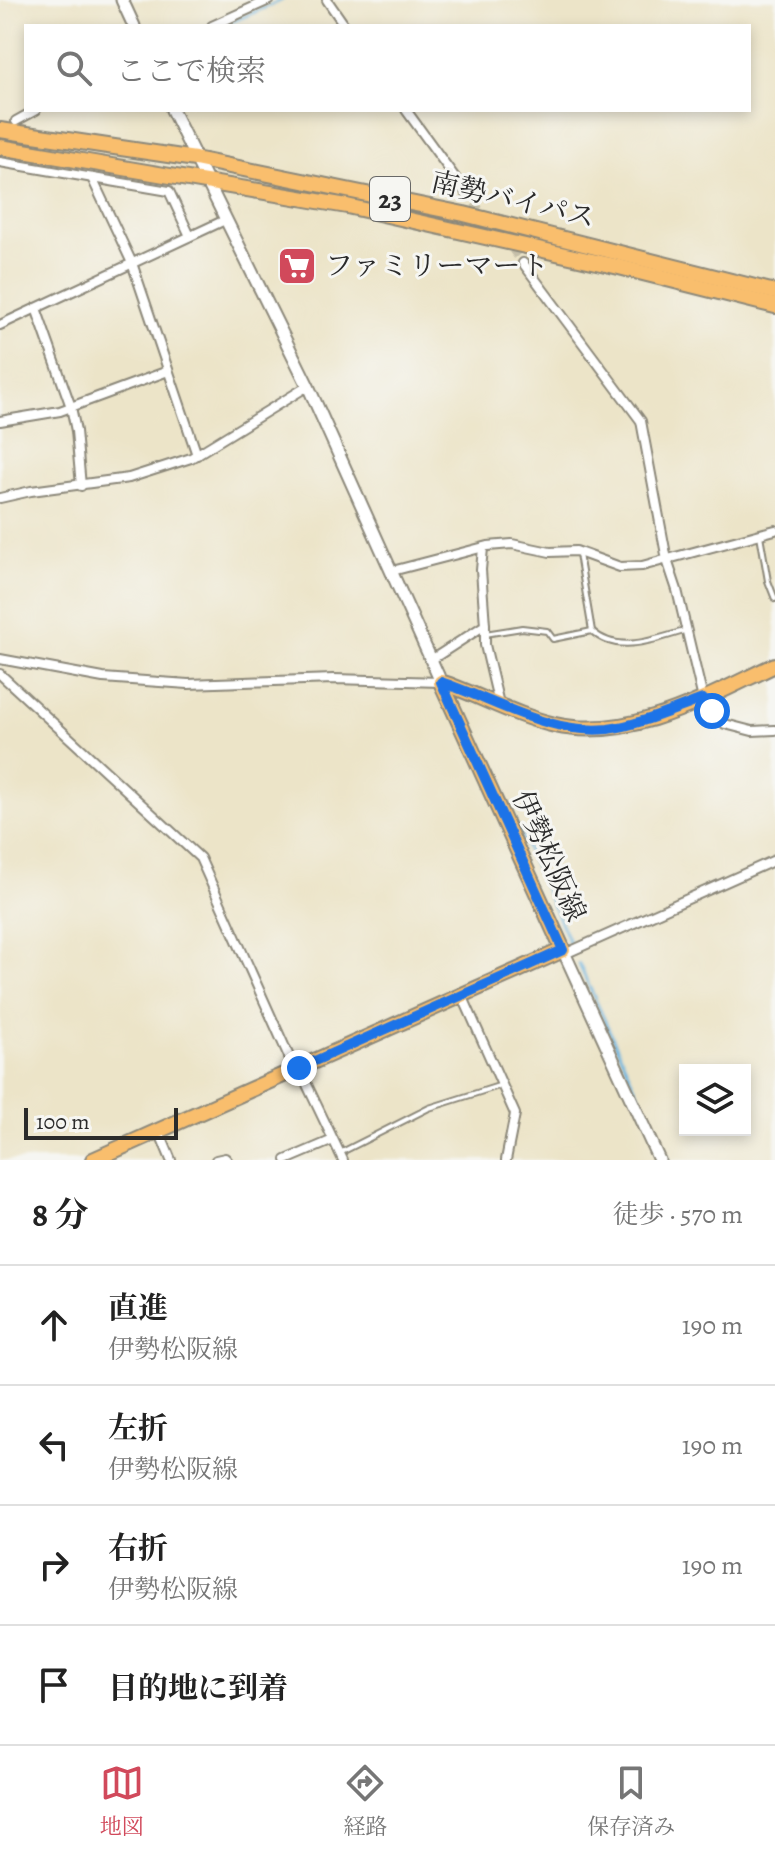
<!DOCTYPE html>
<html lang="ja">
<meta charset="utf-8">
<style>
:root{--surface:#fff;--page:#f6f6f6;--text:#222;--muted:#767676;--line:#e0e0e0;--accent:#d1495b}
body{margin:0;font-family:Alegreya,"Noto Serif JP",serif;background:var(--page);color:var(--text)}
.controls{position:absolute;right:24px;bottom:24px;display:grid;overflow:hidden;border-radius:0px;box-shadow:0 4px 12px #0003}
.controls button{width:72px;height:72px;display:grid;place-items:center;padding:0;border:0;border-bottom:2px solid var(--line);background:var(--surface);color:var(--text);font:40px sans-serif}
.scale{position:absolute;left:24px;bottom:20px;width:154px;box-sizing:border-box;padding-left:8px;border:4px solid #2b2b2b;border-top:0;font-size:22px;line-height:28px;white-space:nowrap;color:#2b2b2b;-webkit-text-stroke:6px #f6f6f2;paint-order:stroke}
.stop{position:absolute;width:24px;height:24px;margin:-18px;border:6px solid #1a73e8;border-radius:50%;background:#fff}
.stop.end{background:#1a73e8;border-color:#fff;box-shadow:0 2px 8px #0008}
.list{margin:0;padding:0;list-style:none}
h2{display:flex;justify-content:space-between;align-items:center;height:104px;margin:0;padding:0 32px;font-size:34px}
h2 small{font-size:26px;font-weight:400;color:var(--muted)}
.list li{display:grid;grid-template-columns:52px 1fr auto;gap:24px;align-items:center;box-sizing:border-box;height:120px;padding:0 32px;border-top:2px solid var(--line)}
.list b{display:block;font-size:30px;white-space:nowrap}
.list p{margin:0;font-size:26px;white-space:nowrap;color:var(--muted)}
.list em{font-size:26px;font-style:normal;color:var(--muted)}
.icon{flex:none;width:44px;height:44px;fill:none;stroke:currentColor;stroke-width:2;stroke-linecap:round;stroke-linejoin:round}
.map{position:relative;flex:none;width:775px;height:1160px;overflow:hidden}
.search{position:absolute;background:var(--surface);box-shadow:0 4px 12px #0003;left:24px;right:24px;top:24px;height:88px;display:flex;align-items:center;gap:20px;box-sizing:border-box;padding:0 28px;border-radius:0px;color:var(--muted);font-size:30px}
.sheet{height:584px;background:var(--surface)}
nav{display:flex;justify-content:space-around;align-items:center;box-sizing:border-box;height:112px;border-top:2px solid var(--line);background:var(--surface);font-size:22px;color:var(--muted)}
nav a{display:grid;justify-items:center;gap:4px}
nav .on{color:var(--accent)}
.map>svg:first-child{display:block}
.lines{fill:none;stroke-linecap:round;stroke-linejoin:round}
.stream{stroke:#65b3df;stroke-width:3}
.building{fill:#c89a88}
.minor-tunnel{stroke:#c5bfa9;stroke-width:8;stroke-dasharray:8 4;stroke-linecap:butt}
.service-casing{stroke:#8c887a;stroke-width:8}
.minor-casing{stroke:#8c887a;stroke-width:12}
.tertiary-casing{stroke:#8c887a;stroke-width:15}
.primary-casing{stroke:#8c887a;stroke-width:18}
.trunk-casing{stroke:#8c887a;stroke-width:18}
.service{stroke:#fff;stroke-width:4}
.minor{stroke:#fff;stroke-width:8}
.tertiary{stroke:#fff;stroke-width:11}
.primary{stroke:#f9be6d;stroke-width:14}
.trunk{stroke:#f9be6d;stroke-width:14}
.route{stroke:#1a73e8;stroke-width:10}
.labels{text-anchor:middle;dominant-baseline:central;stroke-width:6;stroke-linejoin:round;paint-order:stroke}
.shield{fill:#f6f6f2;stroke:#686867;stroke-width:2}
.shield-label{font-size:26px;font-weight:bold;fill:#2b2b2b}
.street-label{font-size:28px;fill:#2b2b2b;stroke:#f6f6f2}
.poi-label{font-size:28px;fill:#2b2b2b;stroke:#f6f6f2;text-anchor:start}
</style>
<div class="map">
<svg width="775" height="1160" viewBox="0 0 775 1160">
<rect width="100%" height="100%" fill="#f6f6f2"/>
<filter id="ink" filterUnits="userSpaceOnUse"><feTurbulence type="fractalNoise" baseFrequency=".0125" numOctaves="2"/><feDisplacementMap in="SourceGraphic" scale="16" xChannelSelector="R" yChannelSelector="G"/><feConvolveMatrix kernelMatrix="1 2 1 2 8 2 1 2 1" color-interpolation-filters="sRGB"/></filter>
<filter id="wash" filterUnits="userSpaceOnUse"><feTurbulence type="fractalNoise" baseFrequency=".006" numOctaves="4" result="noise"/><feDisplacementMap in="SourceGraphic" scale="32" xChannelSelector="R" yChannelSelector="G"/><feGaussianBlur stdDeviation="1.8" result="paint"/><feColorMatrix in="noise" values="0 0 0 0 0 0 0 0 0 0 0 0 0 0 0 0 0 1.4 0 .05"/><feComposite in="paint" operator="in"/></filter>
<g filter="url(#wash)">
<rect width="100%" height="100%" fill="#ece4c8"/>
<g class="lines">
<g class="stream">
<path d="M 223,26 L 282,0"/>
<path d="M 490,767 L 570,944"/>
<path d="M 579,964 L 668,1160"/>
</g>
</g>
<g id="blocks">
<path class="building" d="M 304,254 L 311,266 L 290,278 L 283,265 Z"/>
</g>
</g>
<g filter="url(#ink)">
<use href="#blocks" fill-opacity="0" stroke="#8c887a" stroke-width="2"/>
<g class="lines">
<path class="minor-tunnel" d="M 467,194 L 523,263"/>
<defs>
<g id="service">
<path d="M 760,535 L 768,581 L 775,599"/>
<path d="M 579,554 L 592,631 C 617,655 656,639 684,631"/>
<path d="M 485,634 L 522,628 L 547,631 L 553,639 L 592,631"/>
<path d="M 340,1153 L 429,1108 L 502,1085"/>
</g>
<g id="minor">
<path d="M 327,0 L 345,26"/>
<path d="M 212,26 L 269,0"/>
<path d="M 406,110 L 467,194"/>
<path d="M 16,121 L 36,110"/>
<path d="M 0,162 L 169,191 L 190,236"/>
<path d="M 92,178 L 132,263 L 197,455"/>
<path d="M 523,263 L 641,421 L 667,560 L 677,590 L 703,699 L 725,724 L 752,731 L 775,730"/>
<path d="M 36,308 L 71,407 L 76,431 L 81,486"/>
<path d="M 0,325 L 225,220"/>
<path d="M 0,421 L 60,411 L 168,371"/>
<path d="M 0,498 L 31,491 L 129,478 L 191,458 L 308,386"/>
<path d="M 392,571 L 488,546 L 512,544 L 550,552 L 576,551 L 620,567 L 642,566 L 775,530"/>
<path d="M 485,625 L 485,645 L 499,704"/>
<path d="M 0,659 L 103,678 L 188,684 L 334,679 L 441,682"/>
<path d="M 431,660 L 485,625 L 481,570 L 483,548"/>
<path d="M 0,674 L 200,858 L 295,1070"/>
<path d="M 563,950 L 569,952 L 775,860"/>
<path d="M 462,995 L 515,1114 L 506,1160"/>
<path d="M 299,1068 L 343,1160"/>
<path d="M 159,1131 L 171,1160"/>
<path d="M 216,1160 L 225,1158 L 227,1160"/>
<path d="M 286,1160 L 333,1140"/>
</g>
<g id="tertiary">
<path d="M 122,0 L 134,26"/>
<path d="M 172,110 L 308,386 L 441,682"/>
<path d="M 563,950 L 659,1160"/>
</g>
<g id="primary">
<path d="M 441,682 C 479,695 516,716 555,725 C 631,742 709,696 775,665"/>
<path d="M 93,1160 L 563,950 L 441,682"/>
</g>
<g id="trunk">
<path d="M 0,130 L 195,159 L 464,214 L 775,292"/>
<path d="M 0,147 L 347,206 L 619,267 L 775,306"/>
</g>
</defs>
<use href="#service" class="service-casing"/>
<use href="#minor" class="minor-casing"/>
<use href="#tertiary" class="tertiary-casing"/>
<use href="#primary" class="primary-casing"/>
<use href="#trunk" class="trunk-casing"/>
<use href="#service" class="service"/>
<use href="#minor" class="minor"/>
<use href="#tertiary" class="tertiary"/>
<use href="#primary" class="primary"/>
<use href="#trunk" class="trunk"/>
</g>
</g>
<g class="lines" filter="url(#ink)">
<path class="route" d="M 299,1068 L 563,950 L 441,682 C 495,700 549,735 608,729 C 640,725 672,710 703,699 L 712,711"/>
</g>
<defs>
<symbol id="supermarket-square" viewBox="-11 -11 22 22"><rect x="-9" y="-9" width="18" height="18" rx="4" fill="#d1495b" stroke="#f6f6f2"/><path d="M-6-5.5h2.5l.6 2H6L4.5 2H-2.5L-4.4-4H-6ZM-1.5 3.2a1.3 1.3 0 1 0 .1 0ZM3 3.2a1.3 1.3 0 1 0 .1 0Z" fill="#fff"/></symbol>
</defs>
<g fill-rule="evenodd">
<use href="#supermarket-square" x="275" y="244" width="44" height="44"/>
</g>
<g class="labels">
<rect class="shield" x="370" y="177" width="40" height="44" rx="6"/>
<g class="shield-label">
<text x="390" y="199">23</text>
</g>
<g class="street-label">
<text transform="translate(513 200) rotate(13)">南勢バイパス</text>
<text transform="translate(549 856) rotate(66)">伊勢松阪線</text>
</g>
<g class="poi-label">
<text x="325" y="266">ファミリーマート</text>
</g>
</g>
</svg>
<div class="controls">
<button><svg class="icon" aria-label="layers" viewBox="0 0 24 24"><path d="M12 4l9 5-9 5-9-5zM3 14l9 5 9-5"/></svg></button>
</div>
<div class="scale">100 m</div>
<div class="stop" style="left:712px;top:711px"></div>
<div class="stop end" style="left:299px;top:1068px"></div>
<div class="search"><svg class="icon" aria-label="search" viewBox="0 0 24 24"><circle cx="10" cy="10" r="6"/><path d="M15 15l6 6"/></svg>ここで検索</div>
</div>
<section class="sheet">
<h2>8 分<small>徒歩 · 570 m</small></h2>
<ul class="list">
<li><svg class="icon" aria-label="ahead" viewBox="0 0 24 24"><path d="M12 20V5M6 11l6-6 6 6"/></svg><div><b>直進</b><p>伊勢松阪線</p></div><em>190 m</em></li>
<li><svg class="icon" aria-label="left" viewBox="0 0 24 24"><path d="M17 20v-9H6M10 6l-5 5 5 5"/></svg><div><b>左折</b><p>伊勢松阪線</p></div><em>190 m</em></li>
<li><svg class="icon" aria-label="right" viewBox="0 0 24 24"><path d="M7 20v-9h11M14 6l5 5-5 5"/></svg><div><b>右折</b><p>伊勢松阪線</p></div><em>190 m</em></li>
<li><svg class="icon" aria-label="arrive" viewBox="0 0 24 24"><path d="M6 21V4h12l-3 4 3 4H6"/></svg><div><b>目的地に到着</b></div></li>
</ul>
</section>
<nav>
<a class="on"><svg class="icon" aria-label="map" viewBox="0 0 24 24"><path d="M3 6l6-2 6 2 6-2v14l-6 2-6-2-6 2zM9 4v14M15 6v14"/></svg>地図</a>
<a><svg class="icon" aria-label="directions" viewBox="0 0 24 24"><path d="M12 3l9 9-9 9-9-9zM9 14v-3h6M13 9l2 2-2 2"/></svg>経路</a>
<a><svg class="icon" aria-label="saved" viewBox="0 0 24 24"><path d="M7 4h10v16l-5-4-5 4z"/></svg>保存済み</a>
</nav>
